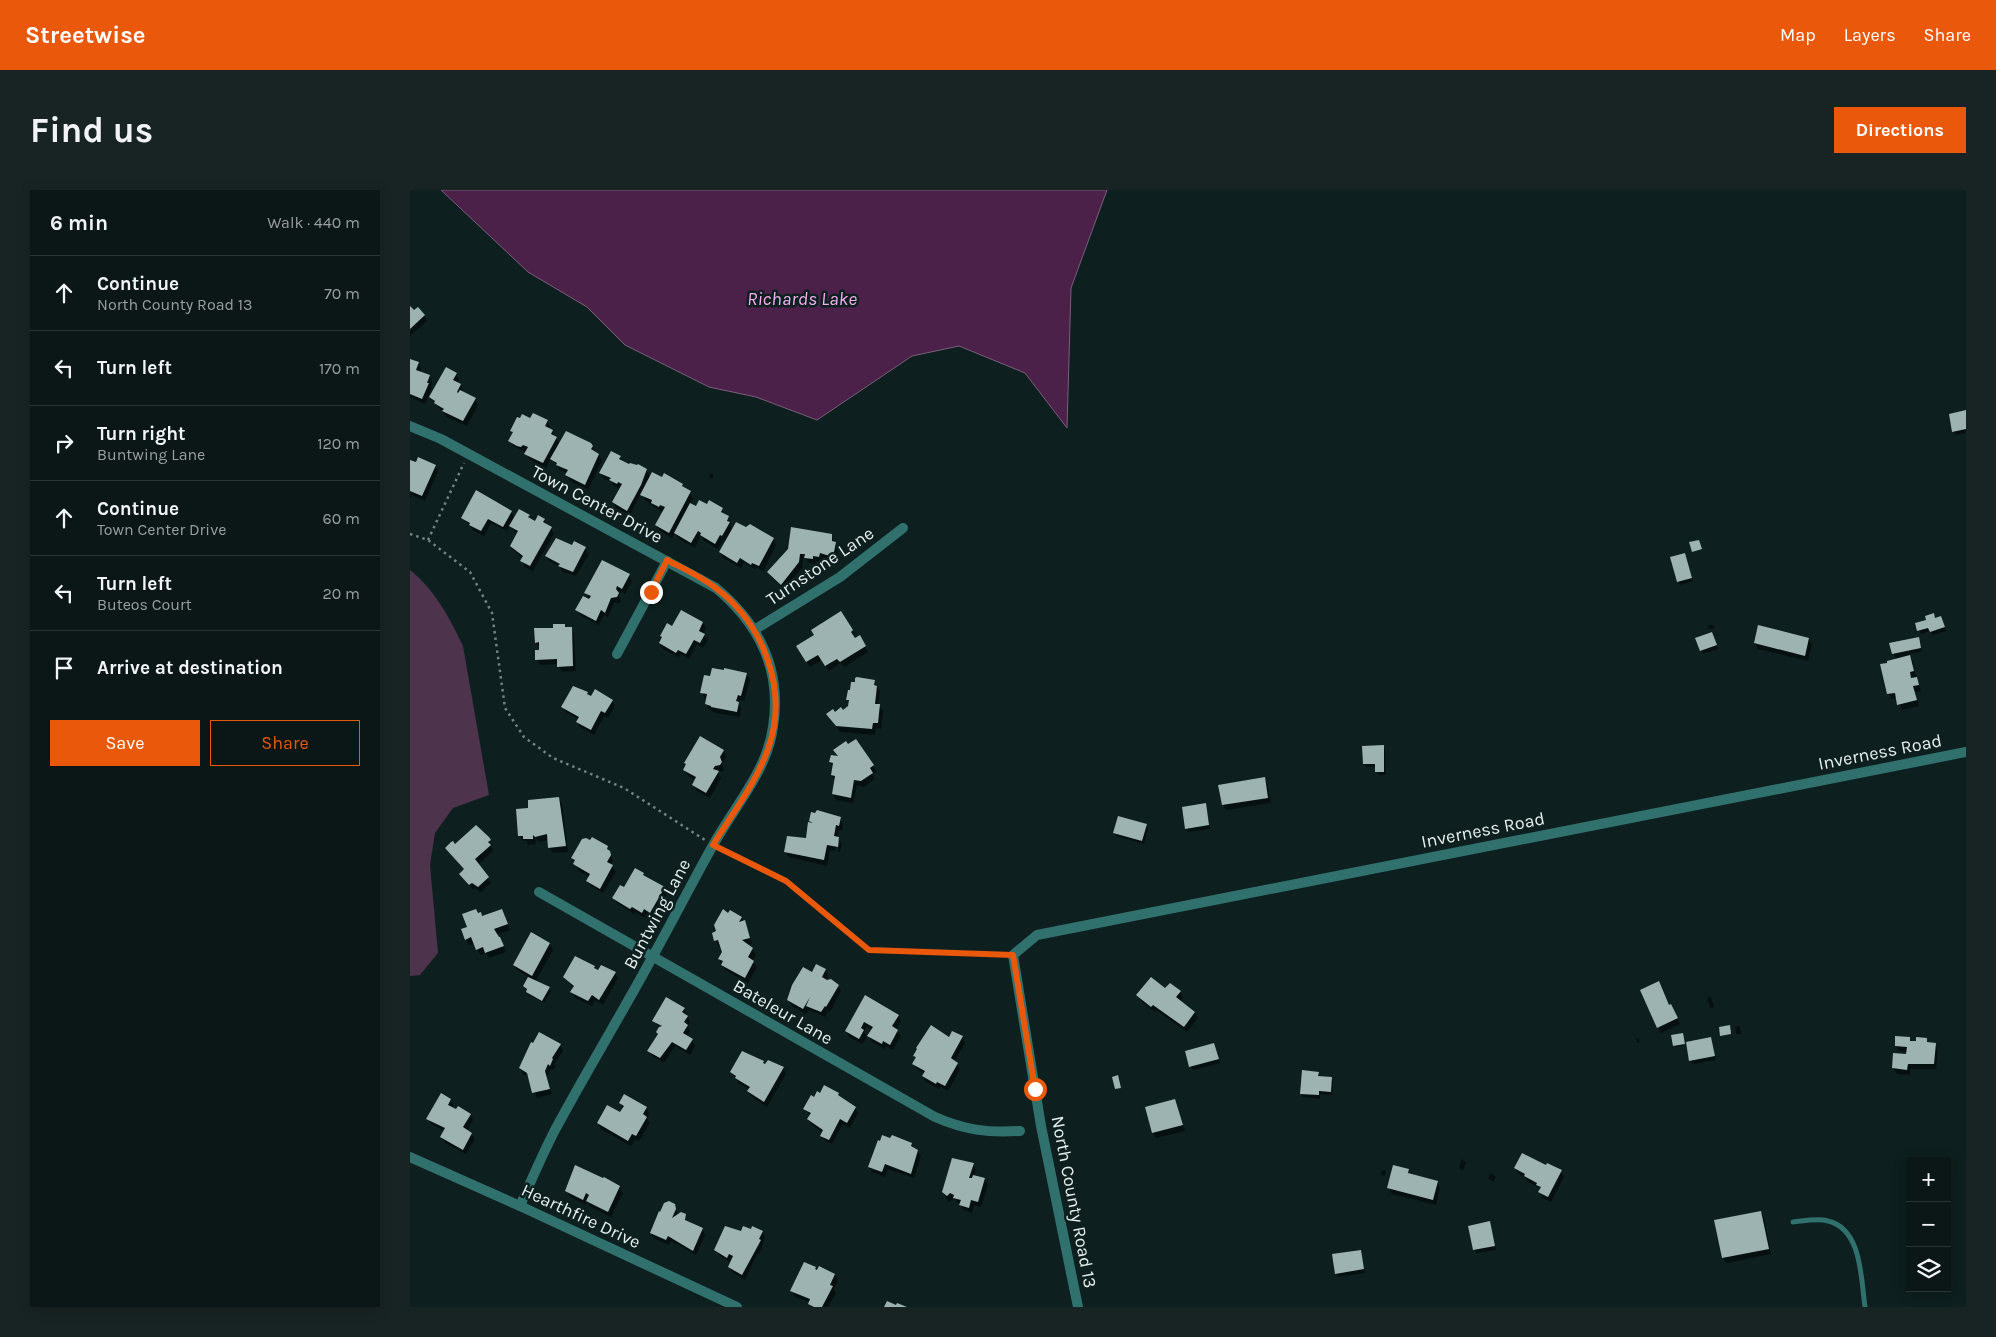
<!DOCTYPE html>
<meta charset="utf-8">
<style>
:root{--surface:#0a1716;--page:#182423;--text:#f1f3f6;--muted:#999fa1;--line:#2a3635;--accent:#ea580c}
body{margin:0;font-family:Karla,sans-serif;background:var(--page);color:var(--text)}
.controls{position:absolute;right:15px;bottom:15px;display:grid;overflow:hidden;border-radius:0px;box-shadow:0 2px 12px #0003}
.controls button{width:45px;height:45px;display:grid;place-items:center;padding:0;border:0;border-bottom:1px solid var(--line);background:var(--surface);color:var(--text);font:25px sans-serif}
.stop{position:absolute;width:15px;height:15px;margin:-11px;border:4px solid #ea580c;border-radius:50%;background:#fff}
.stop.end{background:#ea580c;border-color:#fff;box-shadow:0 1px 5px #0008}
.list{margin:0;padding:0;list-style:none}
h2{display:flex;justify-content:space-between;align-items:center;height:65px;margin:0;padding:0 20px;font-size:21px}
h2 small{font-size:16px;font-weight:400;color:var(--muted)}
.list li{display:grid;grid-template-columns:32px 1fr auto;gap:15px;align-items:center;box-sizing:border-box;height:75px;padding:0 20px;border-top:1px solid var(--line)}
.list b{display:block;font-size:19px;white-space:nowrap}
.list p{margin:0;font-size:16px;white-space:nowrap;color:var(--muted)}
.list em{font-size:16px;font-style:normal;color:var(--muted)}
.actions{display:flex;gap:10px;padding:15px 20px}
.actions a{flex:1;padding:11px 0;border:1px solid var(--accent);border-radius:0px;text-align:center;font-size:18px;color:var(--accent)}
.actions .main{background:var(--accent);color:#fff}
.icon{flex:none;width:28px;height:28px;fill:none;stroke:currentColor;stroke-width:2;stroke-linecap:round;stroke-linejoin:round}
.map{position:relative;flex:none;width:1556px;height:1117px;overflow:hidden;border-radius:0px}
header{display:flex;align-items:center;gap:30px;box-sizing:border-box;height:70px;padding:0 25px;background:var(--accent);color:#fff}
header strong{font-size:24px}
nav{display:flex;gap:28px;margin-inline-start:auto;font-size:18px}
.intro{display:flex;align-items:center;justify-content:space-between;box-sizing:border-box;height:120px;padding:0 30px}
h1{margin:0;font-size:35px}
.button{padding:12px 22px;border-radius:0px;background:var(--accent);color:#fff;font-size:18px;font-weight:700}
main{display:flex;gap:30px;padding:0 30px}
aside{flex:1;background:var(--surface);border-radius:0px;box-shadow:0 2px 12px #0003}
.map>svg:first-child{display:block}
.green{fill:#4d334b}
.water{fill:#4b214a;stroke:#795f7b}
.shadow{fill:#0007}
.building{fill:#9db3b1}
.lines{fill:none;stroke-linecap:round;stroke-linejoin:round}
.path{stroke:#758483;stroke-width:2.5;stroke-dasharray:2.5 4;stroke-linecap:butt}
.service{stroke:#30716e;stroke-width:5}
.minor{stroke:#30716e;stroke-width:10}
.route{stroke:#ea580c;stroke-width:6}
.labels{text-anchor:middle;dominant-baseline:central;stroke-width:5;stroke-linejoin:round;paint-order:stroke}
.street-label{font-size:18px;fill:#e4efee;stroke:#0d1f1e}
.water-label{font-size:19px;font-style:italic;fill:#f4aeef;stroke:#0d1f1e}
</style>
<header>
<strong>Streetwise</strong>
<nav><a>Map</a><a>Layers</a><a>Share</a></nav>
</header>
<div class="intro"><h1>Find us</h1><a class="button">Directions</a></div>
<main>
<aside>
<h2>6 min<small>Walk · 440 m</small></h2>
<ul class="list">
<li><svg class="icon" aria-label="ahead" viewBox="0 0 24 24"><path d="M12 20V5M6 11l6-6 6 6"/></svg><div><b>Continue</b><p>North County Road 13</p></div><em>70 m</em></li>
<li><svg class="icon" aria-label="left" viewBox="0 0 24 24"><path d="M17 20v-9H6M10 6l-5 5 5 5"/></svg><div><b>Turn left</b></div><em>170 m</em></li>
<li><svg class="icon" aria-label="right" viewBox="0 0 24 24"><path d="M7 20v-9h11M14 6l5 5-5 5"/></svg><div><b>Turn right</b><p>Buntwing Lane</p></div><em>120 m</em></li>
<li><svg class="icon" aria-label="ahead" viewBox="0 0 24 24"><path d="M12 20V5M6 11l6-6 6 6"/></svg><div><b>Continue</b><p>Town Center Drive</p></div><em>60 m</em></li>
<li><svg class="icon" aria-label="left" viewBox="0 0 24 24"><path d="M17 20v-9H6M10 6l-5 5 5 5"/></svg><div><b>Turn left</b><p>Buteos Court</p></div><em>20 m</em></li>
<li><svg class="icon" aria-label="arrive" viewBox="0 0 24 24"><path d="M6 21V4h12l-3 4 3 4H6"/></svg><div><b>Arrive at destination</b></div></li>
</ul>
<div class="actions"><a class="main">Save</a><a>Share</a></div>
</aside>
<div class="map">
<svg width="1556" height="1117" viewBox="0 0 1556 1117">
<rect width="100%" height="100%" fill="#0d1f1e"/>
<path class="green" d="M 0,380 C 24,399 40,428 53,456 L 79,605 L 43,618 L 25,643 L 20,675 L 28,763 L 10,785 L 0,786 Z"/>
<path class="water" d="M 31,0 L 697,0 L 661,98 L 657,238 L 615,183 L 549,156 L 502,166 L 407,230 L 346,207 L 299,197 L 215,155 L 177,117 L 118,82 Z"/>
<g class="shadow">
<path d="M 0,117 L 4,122 L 14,126 L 17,131 L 0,146 Z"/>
<path d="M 0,171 L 8,173 L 11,179 L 10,183 L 19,186 L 22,192 L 21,200 L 15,214 L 0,207 Z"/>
<path d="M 46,184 L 49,190 L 47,193 L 50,195 L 53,200 L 52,202 L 65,209 L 68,215 L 57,236 L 37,227 L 20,207 Z"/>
<path d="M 1556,221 L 1556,243 L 1546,245 L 1544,242 Z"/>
<path d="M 121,230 L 137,231 L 140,237 L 139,239 L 142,241 L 150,255 L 180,254 L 192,270 L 178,300 L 160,291 L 157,285 L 158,283 L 150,280 L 141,268 L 136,278 L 119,269 L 116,262 L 103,256 L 100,251 L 103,244 L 101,241 Z"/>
<path d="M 210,267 L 213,272 L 236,280 L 241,288 L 272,295 L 283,308 L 280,314 L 287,318 L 312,319 L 315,326 L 321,333 L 320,335 L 323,340 L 363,349 L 366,355 L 353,381 L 346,377 L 345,379 L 334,372 L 331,378 L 313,368 L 310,362 L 316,352 L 313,350 L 308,359 L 294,351 L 291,345 L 285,358 L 269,349 L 265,342 L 262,348 L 250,341 L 246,335 L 253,323 L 235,310 L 231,303 L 220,325 L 206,318 L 203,312 L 210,299 L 204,296 L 202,292 L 194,289 L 190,283 Z"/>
<path d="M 0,271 L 25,276 L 28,281 L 15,311 L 2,305 L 0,309 Z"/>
<path d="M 299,284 L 303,284 L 303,289 L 300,288 Z"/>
<path d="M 101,322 L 105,329 L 119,326 L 125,333 L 134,330 L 144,343 L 123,381 L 115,377 L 112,371 L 113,368 L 104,361 L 101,356 L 108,343 L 104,341 L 100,335 L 97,341 L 81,333 L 74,346 L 63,340 L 53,328 Z"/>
<path d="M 421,345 L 428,359 L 426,372 L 413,368 L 412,372 L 406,371 L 405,374 L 399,373 L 396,369 L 393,369 L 392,378 L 374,399 L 362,388 L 358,382 L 379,360 Z"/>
<path d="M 162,357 L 175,358 L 179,364 L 166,386 L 153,382 L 150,377 L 139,371 L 136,366 Z"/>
<path d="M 1276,367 L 1283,391 L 1270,395 L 1268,391 Z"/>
<path d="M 219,385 L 222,391 L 215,404 L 211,401 L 209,405 L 211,410 L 210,413 L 204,413 L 198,427 L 194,425 L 189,435 L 170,425 L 167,420 L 181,412 L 176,403 Z"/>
<path d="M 431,423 L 445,446 L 443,448 L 445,450 L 449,447 L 458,462 L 434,477 L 431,473 L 419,481 L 412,470 L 400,477 L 388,456 L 406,446 Z"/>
<path d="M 1523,425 L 1526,429 L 1533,431 L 1536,441 L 1523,445 L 1520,441 L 1511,444 L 1507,434 L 1517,431 Z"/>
<path d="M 293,433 L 296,438 L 293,444 L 298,450 L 293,458 L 287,454 L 279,469 L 271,464 L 269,467 L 253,459 L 250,453 Z"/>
<path d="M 154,435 L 157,439 L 161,438 L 164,444 L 166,481 L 152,482 L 148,474 L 130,475 L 127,469 L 130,461 L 126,452 L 144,439 Z"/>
<path d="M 1298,435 L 1303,435 L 1304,439 L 1299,439 Z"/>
<path d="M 1304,447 L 1308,459 L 1293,464 L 1291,460 Z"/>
<path d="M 1508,448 L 1512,461 L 1499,464 L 1503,472 L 1506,487 L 1511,501 L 1505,502 L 1509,516 L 1492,520 L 1487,508 L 1482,509 L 1479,504 L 1472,475 L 1486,470 L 1481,454 Z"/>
<path d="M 1399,449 L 1402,455 L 1398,471 L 1348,459 L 1345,453 Z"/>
<path d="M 336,484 L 340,490 L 334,511 L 330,510 L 329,515 L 331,518 L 330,527 L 306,523 L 300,520 L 296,514 L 298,509 L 295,508 L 292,503 L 301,488 Z"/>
<path d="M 464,491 L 470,502 L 468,515 L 473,521 L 471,539 L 466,538 L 465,545 L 430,542 L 417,524 L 433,522 L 440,517 L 438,509 Z"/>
<path d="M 177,503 L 181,509 L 202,511 L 205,516 L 198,528 L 194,526 L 184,545 L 170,537 L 167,532 L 168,529 L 156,522 L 153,517 Z"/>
<path d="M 445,551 L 467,582 L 462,584 L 465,589 L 454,597 L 447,595 L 443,613 L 426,610 L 423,604 L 425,591 L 422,585 L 423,578 L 420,572 L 430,568 L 438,555 Z"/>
<path d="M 973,557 L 975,560 L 976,585 L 968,585 L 966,577 L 956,577 L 954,574 Z"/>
<path d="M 313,561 L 316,567 L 312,574 L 314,578 L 313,581 L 307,582 L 311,588 L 300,608 L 287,601 L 283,595 L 286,590 L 278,586 L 275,580 Z"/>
<path d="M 854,589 L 857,594 L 861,613 L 816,620 L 813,615 Z"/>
<path d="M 149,608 L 152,614 L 158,662 L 143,663 L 139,657 L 139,650 L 129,652 L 125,647 L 126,654 L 118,655 L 116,651 L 113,651 L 110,646 L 120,619 Z"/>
<path d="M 795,615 L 800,639 L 778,642 L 776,639 Z"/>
<path d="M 402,623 L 430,628 L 433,634 L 432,641 L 429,640 L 428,648 L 432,654 L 430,662 L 428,662 L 430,651 L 427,651 L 425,661 L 420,660 L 417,676 L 379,667 L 375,662 L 397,649 Z"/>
<path d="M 736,635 L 738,639 L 734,654 L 706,646 L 704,643 Z"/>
<path d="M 79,651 L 83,661 L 68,675 L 81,693 L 71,702 L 65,698 L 63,700 L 50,684 L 55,680 L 37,658 Z"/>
<path d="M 197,657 L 203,671 L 201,675 L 206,682 L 193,703 L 181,696 L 177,691 L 179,687 L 168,680 L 163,668 Z"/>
<path d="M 233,684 L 235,687 L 254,698 L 257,704 L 244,728 L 237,724 L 235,728 L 225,722 L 224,724 L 207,713 L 204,708 Z"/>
<path d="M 92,720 L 100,740 L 86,745 L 93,754 L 96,762 L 79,768 L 76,763 L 70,765 L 65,753 L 59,755 L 56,749 L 59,738 L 68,724 L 72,728 Z"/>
<path d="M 319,724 L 331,728 L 335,732 L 342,754 L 337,755 L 342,759 L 346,765 L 342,771 L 347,777 L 338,793 L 315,780 L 309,769 L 313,762 L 311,755 L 309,756 L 305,750 L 308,742 Z"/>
<path d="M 122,744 L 140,754 L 143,760 L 125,792 L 139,798 L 141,801 L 134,813 L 119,805 L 114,796 L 119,787 L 107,780 L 104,775 Z"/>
<path d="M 184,777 L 186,780 L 205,783 L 208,788 L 193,815 L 185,810 L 182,816 L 165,808 L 162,802 L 164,798 L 154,787 Z"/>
<path d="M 415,780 L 418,786 L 415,792 L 428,796 L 431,801 L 420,822 L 418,821 L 415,827 L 399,820 L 396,824 L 382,816 L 378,810 L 402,783 Z"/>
<path d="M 760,794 L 770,802 L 773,808 L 770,812 L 785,823 L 788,828 L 777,842 L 746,820 L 745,822 L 731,811 L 728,805 L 755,800 Z"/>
<path d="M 455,807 L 488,826 L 491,831 L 486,840 L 491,846 L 483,860 L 476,856 L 475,859 L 462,852 L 459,846 L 463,840 L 457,837 L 454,842 L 457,847 L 452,854 L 439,847 L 436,841 Z"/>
<path d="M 1301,807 L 1304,817 L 1300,818 L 1297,808 Z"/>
<path d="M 1259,816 L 1264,821 L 1270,834 L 1251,843 L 1248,837 Z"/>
<path d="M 274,819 L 280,832 L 278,837 L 280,841 L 277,847 L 282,850 L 285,856 L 280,865 L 265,856 L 254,873 L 242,866 L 238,861 L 249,845 L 250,838 L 244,831 Z"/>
<path d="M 1330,836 L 1331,844 L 1326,844 L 1325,837 Z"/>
<path d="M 1273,846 L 1275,855 L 1265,857 L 1264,856 Z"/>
<path d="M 552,847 L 555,853 L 544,872 L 550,879 L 538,901 L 531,897 L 529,899 L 516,892 L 513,886 L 514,884 L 507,879 L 503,874 L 506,868 L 505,866 L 539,849 Z"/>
<path d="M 1226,848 L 1228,848 L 1230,853 L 1228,853 Z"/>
<path d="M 1301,848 L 1306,870 L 1283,874 L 1281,871 Z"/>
<path d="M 1500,848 L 1502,852 L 1516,849 L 1519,854 L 1525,854 L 1528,860 L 1526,879 L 1500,879 L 1500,885 L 1487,884 L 1483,878 L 1497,865 L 1498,862 L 1489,861 L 1486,856 Z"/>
<path d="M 150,855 L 153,861 L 144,874 L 146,876 L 143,880 L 141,879 L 137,887 L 142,904 L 127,908 L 119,887 L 113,884 L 110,878 Z"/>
<path d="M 804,855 L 810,873 L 783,880 L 781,876 Z"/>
<path d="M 353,872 L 355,877 L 373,878 L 376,884 L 357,917 L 342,907 L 339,901 L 340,899 L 329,894 L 321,882 Z"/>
<path d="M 908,883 L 910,886 L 921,888 L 923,892 L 922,905 L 910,904 L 910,909 L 893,907 L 891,904 Z"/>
<path d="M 428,904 L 430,909 L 445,918 L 448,923 L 440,938 L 433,934 L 422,954 L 415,951 L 412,945 L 413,943 L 402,935 L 398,930 L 401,926 L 395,919 Z"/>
<path d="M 31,905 L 40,910 L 44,916 L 42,918 L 60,925 L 63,930 L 57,941 L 61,944 L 65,949 L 56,964 L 35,953 L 31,947 L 35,941 L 21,934 L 18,929 Z"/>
<path d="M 765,910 L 775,941 L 746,948 L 743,943 Z"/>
<path d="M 210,913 L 236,918 L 239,924 L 237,929 L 240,933 L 229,951 L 225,949 L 221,956 L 191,939 L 188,933 L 210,924 L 213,919 Z"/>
<path d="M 501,954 L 511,966 L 504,988 L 478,979 L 475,987 L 462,982 L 459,977 Z"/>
<path d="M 1052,969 L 1056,972 L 1053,981 L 1049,978 Z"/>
<path d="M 563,974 L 566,980 L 564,986 L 575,989 L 578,995 L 571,1017 L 564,1015 L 562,1023 L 554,1020 L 544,1008 L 540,1011 L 538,1011 L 533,1002 Z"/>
<path d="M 1137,977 L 1151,981 L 1154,987 L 1141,1012 L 1132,1008 L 1129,997 L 1118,992 L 1116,988 L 1109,984 L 1105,978 Z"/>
<path d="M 972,980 L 976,981 L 975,986 L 971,984 Z"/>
<path d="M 998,980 L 1001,986 L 1027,992 L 1030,998 L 1026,1015 L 982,1004 L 979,998 Z"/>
<path d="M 1081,983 L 1086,987 L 1083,992 L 1078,988 Z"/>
<path d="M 209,997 L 213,1003 L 201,1027 L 181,1017 L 177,1011 L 176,1015 L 160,1007 L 157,1001 Z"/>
<path d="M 264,1015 L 268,1025 L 275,1025 L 278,1033 L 292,1039 L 295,1045 L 286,1065 L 261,1051 L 259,1055 L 245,1049 L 241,1043 Z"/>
<path d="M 1351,1022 L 1354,1028 L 1361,1064 L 1317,1073 L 1313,1068 L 1306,1031 Z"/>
<path d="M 1080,1033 L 1086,1060 L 1066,1063 L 1060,1036 Z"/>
<path d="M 352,1042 L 355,1047 L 349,1065 L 347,1064 L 335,1090 L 322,1082 L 319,1077 L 321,1073 L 309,1065 L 306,1059 L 331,1043 Z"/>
<path d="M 950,1061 L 955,1083 L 928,1087 L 926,1083 Z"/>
<path d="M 406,1081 L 425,1085 L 428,1090 L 424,1099 L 426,1103 L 418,1117 L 401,1117 L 400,1112 L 385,1107 L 382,1101 Z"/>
</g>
<g class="building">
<path d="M 0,116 L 4,120 L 8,117 L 15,125 L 0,139 Z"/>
<path d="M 0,169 L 9,172 L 6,180 L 20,185 L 17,193 L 19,193 L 12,209 L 0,204 Z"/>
<path d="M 36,177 L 47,183 L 43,190 L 51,194 L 47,202 L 48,203 L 50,200 L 66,208 L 53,231 L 32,221 L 34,219 L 24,213 L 25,211 L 19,207 Z"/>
<path d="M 1556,220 L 1556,239 L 1542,242 L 1539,224 Z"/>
<path d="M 123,223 L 138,230 L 135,236 L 143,240 L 141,244 L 147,247 L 133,273 L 114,264 L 118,257 L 113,255 L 111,257 L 107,256 L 98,251 L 103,242 L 100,241 L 107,227 L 110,228 L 112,224 L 120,228 Z"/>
<path d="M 156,241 L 181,253 L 183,256 L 181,259 L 189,264 L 175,295 L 155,285 L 158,280 L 146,275 L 147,273 L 140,269 Z"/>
<path d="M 201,261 L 211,266 L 209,269 L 219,274 L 220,273 L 227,275 L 228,274 L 237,279 L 231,295 L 217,321 L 202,312 L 212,294 L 208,292 L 207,294 L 199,290 L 201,288 L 189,283 Z"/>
<path d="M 8,267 L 26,275 L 12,306 L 0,301 L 0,270 L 6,272 Z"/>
<path d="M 242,282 L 252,287 L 254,283 L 273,294 L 272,296 L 281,301 L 259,343 L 245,335 L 255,317 L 250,315 L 249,317 L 241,313 L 242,310 L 230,305 Z"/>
<path d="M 66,300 L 102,321 L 93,337 L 78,329 L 71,341 L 59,335 L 60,333 L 51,328 Z"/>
<path d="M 289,310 L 297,314 L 299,310 L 313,318 L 311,322 L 319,326 L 317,331 L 320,332 L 312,346 L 310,345 L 305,354 L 290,345 L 291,343 L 288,341 L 281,353 L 264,343 L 280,313 L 286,316 Z"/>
<path d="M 109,319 L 120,325 L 118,327 L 125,331 L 128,325 L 135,329 L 133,332 L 142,337 L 120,376 L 110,371 L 113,366 L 100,356 L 108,341 L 99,336 Z"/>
<path d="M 326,332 L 336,337 L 340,334 L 364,348 L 349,376 L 342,373 L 341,375 L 330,368 L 327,373 L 309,362 Z"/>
<path d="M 381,337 L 422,344 L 422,351 L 426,352 L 423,367 L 410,363 L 409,367 L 403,366 L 403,369 L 394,368 L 395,364 L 390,364 L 389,372 L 371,395 L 357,382 L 378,359 Z"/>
<path d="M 146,348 L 162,355 L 164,351 L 176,357 L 163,382 L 148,376 L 150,374 L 135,366 Z"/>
<path d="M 1289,350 L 1292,359 L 1282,362 L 1279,352 Z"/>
<path d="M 1275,363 L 1282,388 L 1267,392 L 1260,367 Z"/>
<path d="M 192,370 L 220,384 L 212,399 L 207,396 L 206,399 L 209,403 L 207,407 L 201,408 L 195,423 L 191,420 L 186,431 L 165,420 L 173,406 L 179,409 L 181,406 L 174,403 Z"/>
<path d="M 271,420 L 293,432 L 289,441 L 295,444 L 290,453 L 284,450 L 276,464 L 268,460 L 266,463 L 249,453 L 252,447 L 250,446 L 257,433 L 262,436 Z"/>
<path d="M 431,421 L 443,440 L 441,442 L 445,448 L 450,445 L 456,456 L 430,472 L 427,469 L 415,476 L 408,465 L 396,472 L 386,456 L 404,445 L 401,440 Z"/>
<path d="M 1524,423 L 1525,428 L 1531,426 L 1535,437 L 1520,442 L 1518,438 L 1507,441 L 1505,433 L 1516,430 L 1515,426 Z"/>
<path d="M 143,434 L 155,434 L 155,437 L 162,437 L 163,476 L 147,477 L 147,469 L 125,470 L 125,460 L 129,460 L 129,452 L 125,453 L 124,438 L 143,438 Z"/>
<path d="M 1348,435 L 1399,448 L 1395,466 L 1344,453 Z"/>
<path d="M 1302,442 L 1307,455 L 1290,461 L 1285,448 Z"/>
<path d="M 1509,447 L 1511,458 L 1482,464 L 1479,453 Z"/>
<path d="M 1500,465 L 1504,481 L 1500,482 L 1501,488 L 1507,487 L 1509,495 L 1503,496 L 1507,510 L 1487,515 L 1485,503 L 1477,504 L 1470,474 L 1477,473 L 1477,471 Z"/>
<path d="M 302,478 L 314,480 L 314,478 L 337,483 L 331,506 L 328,505 L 326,511 L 329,512 L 327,522 L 301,517 L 301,516 L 295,514 L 297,504 L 290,503 L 294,485 L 300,486 Z"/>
<path d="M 447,487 L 465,490 L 464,495 L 467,496 L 465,514 L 470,514 L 468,533 L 463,533 L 462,539 L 426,536 L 416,524 L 423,519 L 425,522 L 431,517 L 433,520 L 438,516 L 439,510 L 436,510 L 438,500 L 440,500 L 441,492 L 445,492 L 445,488 Z"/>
<path d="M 163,496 L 178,502 L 177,504 L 181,506 L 185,499 L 203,510 L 195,523 L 191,521 L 181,540 L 166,532 L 169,527 L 151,517 Z"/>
<path d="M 290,546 L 314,560 L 310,567 L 312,572 L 310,575 L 305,576 L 303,579 L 309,581 L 296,603 L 282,595 L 286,587 L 273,580 L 276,574 L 274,573 Z"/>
<path d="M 446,549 L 464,575 L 460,578 L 463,583 L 451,591 L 444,590 L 441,608 L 422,604 L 425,586 L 421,585 L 423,573 L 419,572 L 421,565 L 428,566 L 423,560 L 436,551 L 438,554 Z"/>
<path d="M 974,555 L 974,582 L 965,582 L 965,574 L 953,574 L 952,556 Z"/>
<path d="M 855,587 L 858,608 L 812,615 L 808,595 Z"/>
<path d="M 149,607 L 156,656 L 138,658 L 137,644 L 125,647 L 123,645 L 123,649 L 113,649 L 113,646 L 108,646 L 106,619 L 118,618 L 118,610 Z"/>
<path d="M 796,613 L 799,635 L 775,639 L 772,617 Z"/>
<path d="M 407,620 L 431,627 L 429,636 L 426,635 L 424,646 L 429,647 L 428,657 L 417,655 L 414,670 L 374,662 L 377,646 L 396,648 L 398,632 L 403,633 L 399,631 L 401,622 L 405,623 Z"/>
<path d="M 708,626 L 737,634 L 732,651 L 703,643 Z"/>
<path d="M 66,635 L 79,647 L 81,650 L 78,652 L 81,655 L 65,669 L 79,687 L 68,697 L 62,693 L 59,695 L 49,684 L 54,679 L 35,658 L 41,652 L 43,651 L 45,654 Z"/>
<path d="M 182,647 L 198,656 L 197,659 L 200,661 L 201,665 L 197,672 L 203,675 L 190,699 L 176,691 L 180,684 L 163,674 L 165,670 L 161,668 L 172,649 L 176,648 L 180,650 Z"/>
<path d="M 225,678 L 234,683 L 233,685 L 255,697 L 240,723 L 234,719 L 232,723 L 222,717 L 220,719 L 202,708 L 210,695 L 214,697 Z"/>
<path d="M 66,719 L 68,723 L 71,722 L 72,726 L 92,719 L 98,734 L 84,739 L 89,747 L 90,747 L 94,756 L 75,763 L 73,757 L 66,760 L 61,747 L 55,750 L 51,739 L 57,737 L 52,724 Z"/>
<path d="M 313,719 L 318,723 L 320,720 L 332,727 L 329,732 L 335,730 L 340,748 L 332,750 L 343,758 L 338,767 L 344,771 L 335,788 L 311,775 L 313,771 L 308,769 L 312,762 L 308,750 L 304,751 L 302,743 L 306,741 L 304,735 Z"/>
<path d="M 121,742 L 140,753 L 122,786 L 103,775 Z"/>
<path d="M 165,766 L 185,776 L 184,778 L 188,780 L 191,775 L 206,782 L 189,810 L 182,805 L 178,811 L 160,802 L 164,796 L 153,787 Z"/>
<path d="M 406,774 L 416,779 L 412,787 L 417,790 L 421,789 L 429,795 L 416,817 L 415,816 L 411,822 L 396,816 L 400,807 L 393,819 L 377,810 L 382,795 L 393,777 L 402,782 Z"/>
<path d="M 118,787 L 140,797 L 132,811 L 116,802 L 117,799 L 113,796 Z"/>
<path d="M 741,787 L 755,798 L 760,793 L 771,801 L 766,807 L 785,822 L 774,837 L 743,815 L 741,817 L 726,805 Z"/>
<path d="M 1249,791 L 1259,815 L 1261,814 L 1268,828 L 1247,838 L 1230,800 Z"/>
<path d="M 455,805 L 489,825 L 482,836 L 488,840 L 480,855 L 473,851 L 472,854 L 457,846 L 463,837 L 454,832 L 451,838 L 454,840 L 449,849 L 435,841 Z"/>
<path d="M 256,807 L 275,818 L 272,822 L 278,826 L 274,832 L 278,835 L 273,843 L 283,849 L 276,860 L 262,852 L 250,868 L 237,861 L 248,844 L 246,842 L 249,837 L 252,836 L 242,831 Z"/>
<path d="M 521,835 L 539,847 L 542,841 L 553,846 L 541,868 L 548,873 L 535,896 L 527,892 L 526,894 L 512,886 L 515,881 L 502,874 L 506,867 L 503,866 L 507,859 L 506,858 Z"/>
<path d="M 1320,835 L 1321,844 L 1310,846 L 1309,837 Z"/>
<path d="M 129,842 L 151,854 L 142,868 L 143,869 L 140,876 L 138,874 L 135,881 L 140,899 L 122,903 L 117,883 L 109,878 L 121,852 L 123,853 Z"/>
<path d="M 1273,843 L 1275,854 L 1263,856 L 1261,845 Z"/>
<path d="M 1485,846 L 1500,847 L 1500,851 L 1506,851 L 1506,847 L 1517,848 L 1517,852 L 1526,853 L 1524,874 L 1498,874 L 1497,880 L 1482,878 L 1483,863 L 1496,864 L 1497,857 L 1485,856 Z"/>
<path d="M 1301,847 L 1305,866 L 1279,871 L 1276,852 Z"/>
<path d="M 804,853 L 809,869 L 779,877 L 775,861 Z"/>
<path d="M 332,861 L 354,871 L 353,873 L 355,874 L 358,870 L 374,877 L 354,912 L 337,901 L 340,897 L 325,888 L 326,886 L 320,882 Z"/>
<path d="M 892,880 L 909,882 L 908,886 L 922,887 L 921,902 L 909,901 L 909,905 L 890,904 Z"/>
<path d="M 708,885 L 711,898 L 705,899 L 702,887 Z"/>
<path d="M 414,895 L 429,903 L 428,905 L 446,917 L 437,933 L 430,929 L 419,950 L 410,946 L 413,940 L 397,929 L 401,923 L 393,919 L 401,905 L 404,907 L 407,901 L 410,903 Z"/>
<path d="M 31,903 L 41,909 L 38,915 L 46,919 L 48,916 L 61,924 L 53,937 L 62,943 L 53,960 L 30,947 L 35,938 L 16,929 Z"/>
<path d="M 214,904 L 237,917 L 233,924 L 237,927 L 226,946 L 222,944 L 218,951 L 187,933 L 197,915 L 210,922 L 214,916 L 209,913 Z"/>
<path d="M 765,909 L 773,935 L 742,943 L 735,917 Z"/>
<path d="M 472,945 L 480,948 L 482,945 L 502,953 L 501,956 L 508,960 L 501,984 L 475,974 L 472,982 L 458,977 L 468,950 L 470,951 Z"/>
<path d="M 1112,963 L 1136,975 L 1137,973 L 1152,980 L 1138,1007 L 1128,1002 L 1131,997 L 1126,995 L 1127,993 L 1114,986 L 1115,984 L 1104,978 Z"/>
<path d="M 542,968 L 564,973 L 559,988 L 562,988 L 563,985 L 575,988 L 568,1012 L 561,1010 L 559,1018 L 549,1015 L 551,1010 L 543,1008 L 544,1005 L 540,1003 L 537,1006 L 532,1002 Z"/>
<path d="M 165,975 L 193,988 L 194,987 L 210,996 L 198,1022 L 176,1011 L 179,1005 L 176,1003 L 173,1010 L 155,1001 Z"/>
<path d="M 983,975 L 999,979 L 998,983 L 1028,991 L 1023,1010 L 977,998 Z"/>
<path d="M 259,1011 L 265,1014 L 266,1019 L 262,1028 L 271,1022 L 276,1024 L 275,1030 L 293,1038 L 283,1061 L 258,1046 L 256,1050 L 240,1043 L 249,1021 L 250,1022 L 254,1013 Z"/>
<path d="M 1351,1021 L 1359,1059 L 1312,1068 L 1304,1030 Z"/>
<path d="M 1080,1031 L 1085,1056 L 1063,1060 L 1058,1036 Z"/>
<path d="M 315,1036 L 331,1041 L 333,1036 L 341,1039 L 342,1036 L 353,1041 L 349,1049 L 351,1050 L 332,1085 L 318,1077 L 323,1066 L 319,1064 L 317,1068 L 304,1060 Z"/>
<path d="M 951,1060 L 954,1079 L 925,1084 L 922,1064 Z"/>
<path d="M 394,1072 L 406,1077 L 405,1079 L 407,1080 L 409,1076 L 425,1084 L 420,1095 L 423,1096 L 412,1117 L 404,1117 L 398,1114 L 400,1109 L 380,1101 Z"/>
<path d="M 477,1111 L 486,1115 L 487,1113 L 497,1117 L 474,1117 Z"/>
</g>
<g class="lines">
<g class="path">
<path d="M 0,344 L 18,350 L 60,382 L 82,423 L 95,518 L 114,547 L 143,568 L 214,598 L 295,650"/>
<path d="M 18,350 L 54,273"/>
<path d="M 313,660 L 376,691 L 459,760 L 593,765"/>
</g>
<path class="service" d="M 1383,1032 C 1394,1031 1408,1028 1418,1031 C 1452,1039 1451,1089 1455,1117"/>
<g class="minor">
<path d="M 0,236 L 31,249 L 306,398 C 349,434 372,480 363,537 C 357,582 323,618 302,657 C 282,693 263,730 243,766 C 211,825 176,882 145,940 C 132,965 121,991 110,1016"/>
<path d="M 344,440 L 430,387 L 493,338"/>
<path d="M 207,464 L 257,371"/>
<path d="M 129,702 L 525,927 C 555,940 577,943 610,941"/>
<path d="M 0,967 L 110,1016 L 327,1117"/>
<path d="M 668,1117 L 631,936 L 603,765 L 627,745 L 1556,562"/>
</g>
</g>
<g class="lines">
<path class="route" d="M 241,402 L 257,370 C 274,379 292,387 307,399 C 354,435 379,501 358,559 C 346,593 322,624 303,655 L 376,691 L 459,760 L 603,765 L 625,899"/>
</g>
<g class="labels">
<g class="street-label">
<text transform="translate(187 314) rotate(28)">Town Center Drive</text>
<text transform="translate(410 376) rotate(-34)">Turnstone Lane</text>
<text transform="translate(1470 562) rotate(-11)">Inverness Road</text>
<text transform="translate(1073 640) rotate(-11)">Inverness Road</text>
<text transform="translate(247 724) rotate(-62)">Buntwing Lane</text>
<text transform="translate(373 822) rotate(30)">Bateleur Lane</text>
<text transform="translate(664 1012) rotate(79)">North County Road 13</text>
<text transform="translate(171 1026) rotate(25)">Hearthfire Drive</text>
</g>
<g class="water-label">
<text x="392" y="109">Richards Lake</text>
</g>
</g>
</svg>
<div class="controls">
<button>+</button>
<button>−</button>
<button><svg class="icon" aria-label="layers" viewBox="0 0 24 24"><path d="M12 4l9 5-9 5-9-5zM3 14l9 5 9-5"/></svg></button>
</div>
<div class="stop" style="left:625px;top:899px"></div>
<div class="stop end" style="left:241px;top:402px"></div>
</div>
</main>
